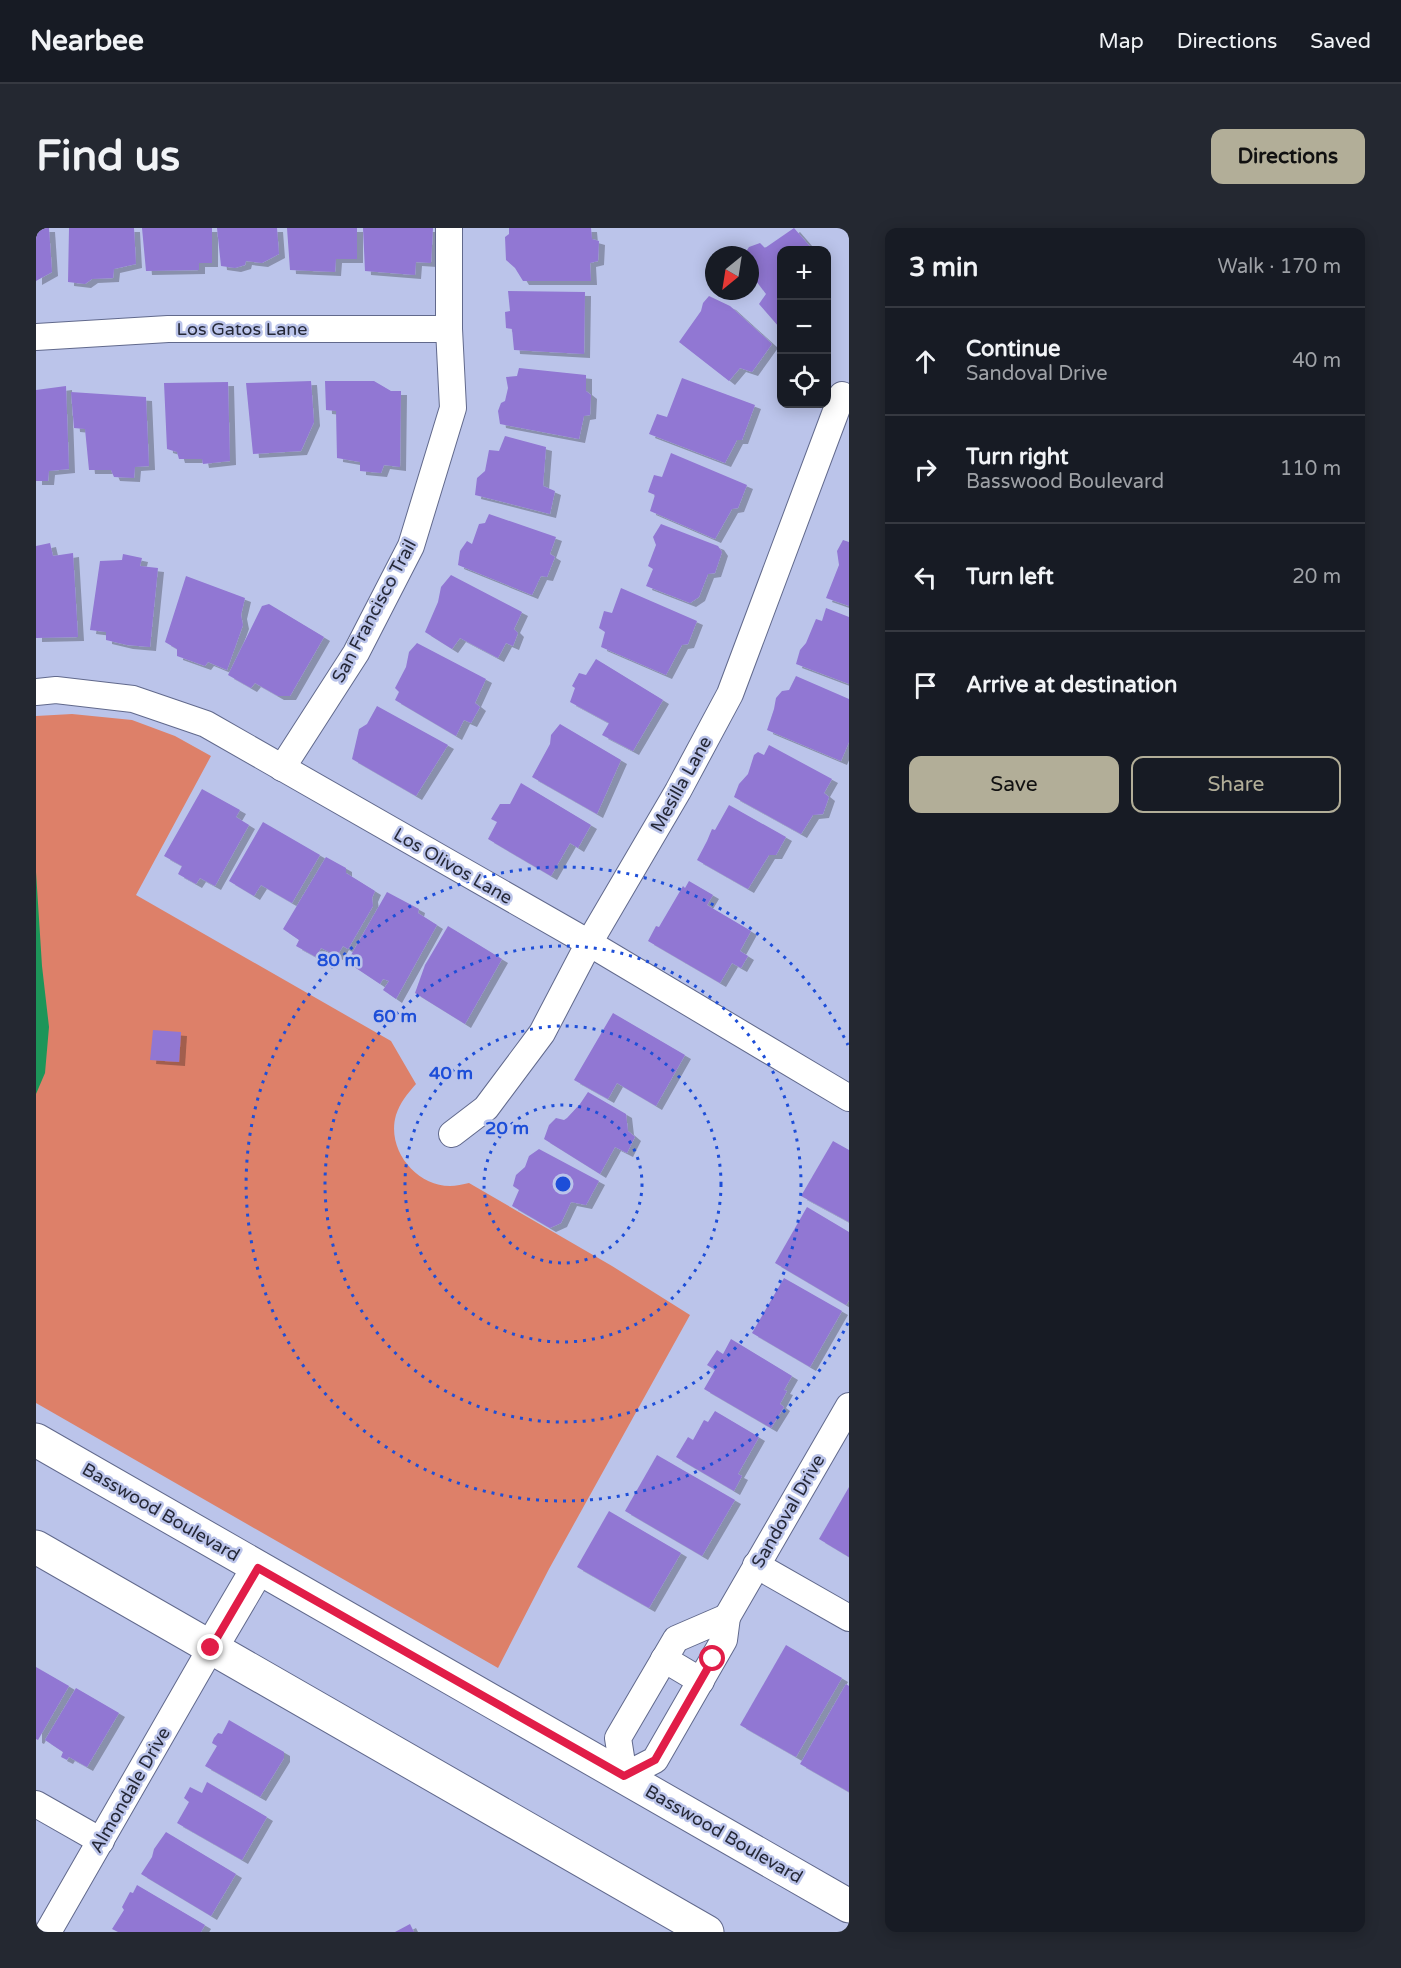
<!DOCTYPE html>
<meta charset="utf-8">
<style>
:root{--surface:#171b24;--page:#242831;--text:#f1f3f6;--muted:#9ea1a6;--line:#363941;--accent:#b2ae98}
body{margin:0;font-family:"Varela Round",sans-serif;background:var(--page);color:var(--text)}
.controls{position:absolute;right:18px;top:18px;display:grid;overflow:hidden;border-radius:12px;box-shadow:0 3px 15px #0003}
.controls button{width:54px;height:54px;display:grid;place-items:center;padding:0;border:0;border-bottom:2px solid var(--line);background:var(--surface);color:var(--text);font:30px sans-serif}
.compass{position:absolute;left:669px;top:18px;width:54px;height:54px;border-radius:50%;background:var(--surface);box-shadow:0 3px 15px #0003;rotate:210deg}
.stop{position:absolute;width:18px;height:18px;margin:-14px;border:4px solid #e11d48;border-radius:50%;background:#fff}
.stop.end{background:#e11d48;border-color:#fff;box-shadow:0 2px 6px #0008}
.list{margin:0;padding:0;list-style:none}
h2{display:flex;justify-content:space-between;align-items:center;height:78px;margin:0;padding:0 24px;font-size:26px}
h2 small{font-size:20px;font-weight:400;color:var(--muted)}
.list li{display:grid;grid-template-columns:39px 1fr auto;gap:18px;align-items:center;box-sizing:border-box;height:108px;padding:0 24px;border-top:2px solid var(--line)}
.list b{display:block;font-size:22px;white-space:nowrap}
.list p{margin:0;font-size:20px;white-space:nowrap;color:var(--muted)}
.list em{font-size:20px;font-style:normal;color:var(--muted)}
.actions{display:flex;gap:12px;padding:18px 24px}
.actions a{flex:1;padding:14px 0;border:2px solid var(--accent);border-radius:12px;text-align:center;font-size:21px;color:var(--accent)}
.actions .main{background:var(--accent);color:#111}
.icon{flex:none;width:33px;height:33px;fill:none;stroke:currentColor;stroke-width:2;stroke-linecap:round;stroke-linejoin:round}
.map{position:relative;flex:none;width:813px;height:1704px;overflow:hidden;border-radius:12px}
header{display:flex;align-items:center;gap:36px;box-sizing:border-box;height:84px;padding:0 30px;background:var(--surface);border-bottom:2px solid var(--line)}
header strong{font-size:28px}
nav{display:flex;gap:33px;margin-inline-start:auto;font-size:21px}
.intro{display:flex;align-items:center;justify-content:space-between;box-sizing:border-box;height:144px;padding:0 36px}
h1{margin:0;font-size:42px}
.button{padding:15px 27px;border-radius:12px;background:var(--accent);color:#111;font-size:21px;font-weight:700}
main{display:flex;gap:36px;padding:0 36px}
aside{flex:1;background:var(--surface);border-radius:12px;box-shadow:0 3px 15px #0003}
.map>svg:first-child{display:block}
.green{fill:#dd8069}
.water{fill:#1d9559}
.building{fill:#9177d3;filter:url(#shadow)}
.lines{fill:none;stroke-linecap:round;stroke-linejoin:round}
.minor-casing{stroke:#61698c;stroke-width:28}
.secondary-casing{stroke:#61698c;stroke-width:35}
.minor{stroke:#fff;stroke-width:26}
.secondary{stroke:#fff;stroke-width:33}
.route{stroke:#e11d48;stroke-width:8}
.ring{fill:none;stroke:#1d4ed8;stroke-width:3;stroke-dasharray:3 6}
.labels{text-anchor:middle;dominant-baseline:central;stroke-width:5;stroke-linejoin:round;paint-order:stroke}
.street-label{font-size:18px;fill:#252837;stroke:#bbc4ea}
.centre{fill:#1d4ed8;stroke:#bbc4ea;stroke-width:3}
.ring-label{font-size:18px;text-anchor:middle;font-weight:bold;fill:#1d4ed8;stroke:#bbc4ea;stroke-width:5;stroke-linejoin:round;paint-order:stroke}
</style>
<header>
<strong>Nearbee</strong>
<nav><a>Map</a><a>Directions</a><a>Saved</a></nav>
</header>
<div class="intro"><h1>Find us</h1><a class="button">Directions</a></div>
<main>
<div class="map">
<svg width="813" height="1704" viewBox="0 0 813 1704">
<defs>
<filter id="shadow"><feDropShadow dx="6" dy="4" stdDeviation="0" flood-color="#0004"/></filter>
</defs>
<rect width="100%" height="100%" fill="#bbc4ea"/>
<path class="green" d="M 36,486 L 96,492 L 139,508 L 175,528 L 100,667 L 355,813 L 380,856 C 371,866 364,875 360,887 C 350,921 380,958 414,958 C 420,958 427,956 433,955 L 576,1038 L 654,1087 L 513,1341 L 462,1440 L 0,1175 L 0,488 Z"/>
<path class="water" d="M 0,644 L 6,738 L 13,799 L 9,845 L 0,866 Z"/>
<g class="building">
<path d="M 0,0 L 13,0 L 16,44 L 0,53 Z"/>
<path d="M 33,0 L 98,0 L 100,36 L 78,41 L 77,50 L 56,51 L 49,56 L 32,54 Z"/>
<path d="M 106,0 L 176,0 L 176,35 L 163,35 L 163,42 L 110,43 Z"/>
<path d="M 181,0 L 241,0 L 243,26 L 226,35 L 210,33 L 209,37 L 199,40 L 185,38 Z"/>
<path d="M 251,0 L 321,0 L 321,31 L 300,31 L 299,44 L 254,42 Z"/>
<path d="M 327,0 L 397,0 L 395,35 L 380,34 L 379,47 L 329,43 Z"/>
<path d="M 473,0 L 555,0 L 556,11 L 563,13 L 562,33 L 554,35 L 555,53 L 487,53 L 479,40 L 470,32 L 469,9 L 473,6 Z"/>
<path d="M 758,0 L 777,22 L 746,22 L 746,97 L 743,99 L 723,76 L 730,66 L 714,45 L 714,27 L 708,27 L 713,19 L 724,15 L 729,20 Z"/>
<path d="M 472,63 L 549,64 L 548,126 L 478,122 L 476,101 L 470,100 L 469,84 L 474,83 Z"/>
<path d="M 673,68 L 694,78 L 736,116 L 716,144 L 704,140 L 693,153 L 643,114 L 665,83 L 667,75 Z"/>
<path d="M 483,140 L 550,147 L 550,163 L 555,167 L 554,187 L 548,188 L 543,211 L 464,196 L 462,183 L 465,175 L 469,173 L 472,160 L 470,149 L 481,148 Z"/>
<path d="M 646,150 L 719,177 L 706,212 L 701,212 L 689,235 L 613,206 L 621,186 L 631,189 Z"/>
<path d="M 275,153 L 278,194 L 265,223 L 217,226 L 210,155 Z"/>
<path d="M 289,153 L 338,153 L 355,163 L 365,163 L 364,239 L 348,237 L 345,245 L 324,243 L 324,234 L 301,230 L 300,183 L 290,182 Z"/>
<path d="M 192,154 L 194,233 L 167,236 L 166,231 L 143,231 L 141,224 L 131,221 L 128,155 Z"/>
<path d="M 30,158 L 33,241 L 13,243 L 12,253 L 0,253 L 0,162 Z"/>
<path d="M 35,164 L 110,169 L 113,238 L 99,239 L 98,250 L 78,249 L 75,242 L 53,242 L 49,201 L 38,200 Z"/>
<path d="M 469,208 L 510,219 L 507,258 L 519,263 L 514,286 L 439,267 L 441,250 L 449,243 L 453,222 L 463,223 Z"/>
<path d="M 635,225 L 711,257 L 702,280 L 696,281 L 679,311 L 614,283 L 619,267 L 612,264 L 618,247 L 626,249 Z"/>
<path d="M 453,286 L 520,309 L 514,326 L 519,329 L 511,349 L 505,348 L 496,367 L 422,337 L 424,323 L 431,313 L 436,316 L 443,296 L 449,295 Z"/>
<path d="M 625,296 L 682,318 L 686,324 L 679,345 L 672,346 L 663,369 L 654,375 L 610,358 L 617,341 L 612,338 L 620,317 L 617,309 Z"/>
<path d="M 807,312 L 813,314 L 813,378 L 790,370 L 803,337 L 801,323 Z"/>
<path d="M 14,315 L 17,328 L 37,325 L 42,409 L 0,410 L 0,318 Z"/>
<path d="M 87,326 L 106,330 L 104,338 L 122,340 L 114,419 L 91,417 L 70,412 L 70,404 L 54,402 L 64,333 L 86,332 Z"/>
<path d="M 415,347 L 486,384 L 478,401 L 482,405 L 477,418 L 470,415 L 462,430 L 424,410 L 416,421 L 389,404 L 402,374 L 405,359 Z"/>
<path d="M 150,348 L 209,370 L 205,387 L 207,397 L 191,442 L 172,434 L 169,438 L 141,428 L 141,421 L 129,414 Z"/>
<path d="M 585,360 L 661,393 L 652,416 L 646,417 L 630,447 L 565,419 L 569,404 L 563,400 L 568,383 L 576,385 Z"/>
<path d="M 233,376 L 288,409 L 254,468 L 242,468 L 219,455 L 215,460 L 192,447 L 226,378 Z"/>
<path d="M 790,380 L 813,389 L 813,456 L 760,436 L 764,422 L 770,415 L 780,391 L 786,393 Z"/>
<path d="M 381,415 L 450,451 L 439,475 L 444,479 L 435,495 L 428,492 L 420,508 L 359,472 L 363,464 L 359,460 L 370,439 L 373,424 Z"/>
<path d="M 560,431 L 627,472 L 597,523 L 566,507 L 573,495 L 534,474 L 539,460 L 536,458 L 543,445 L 550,447 Z"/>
<path d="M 760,448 L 813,471 L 813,514 L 805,533 L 731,502 L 738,481 L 740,470 L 746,463 L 753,462 Z"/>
<path d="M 341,478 L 412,517 L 380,568 L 316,531 L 323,501 L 331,496 Z"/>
<path d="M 524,496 L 585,532 L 561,586 L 496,549 L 514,516 L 515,507 Z"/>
<path d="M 733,517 L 796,551 L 788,565 L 793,569 L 787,586 L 777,587 L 765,606 L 698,569 L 703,556 L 712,546 L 718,527 L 722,524 L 728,527 Z"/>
<path d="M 485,555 L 555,597 L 542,620 L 534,615 L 515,648 L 452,611 L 461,594 L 455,591 L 464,576 L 474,576 Z"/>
<path d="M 166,561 L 204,582 L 200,589 L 213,597 L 179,658 L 164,650 L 160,656 L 142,646 L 146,638 L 128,628 Z"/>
<path d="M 693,577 L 750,609 L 740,627 L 733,627 L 712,661 L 661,632 L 671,613 L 676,601 L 679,602 Z"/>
<path d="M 227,594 L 284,627 L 256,675 L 225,657 L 218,668 L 193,653 Z"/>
<path d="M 290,629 L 310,640 L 310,645 L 339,663 L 336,670 L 337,678 L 312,721 L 307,718 L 301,728 L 285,720 L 280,729 L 260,718 L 263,712 L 247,701 Z"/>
<path d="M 653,653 L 677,667 L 671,677 L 715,703 L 704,723 L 712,728 L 705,740 L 696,735 L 684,755 L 612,713 L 620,698 L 623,699 L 647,658 L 649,660 Z"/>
<path d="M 351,664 L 383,681 L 382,685 L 401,697 L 360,771 L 347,762 L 353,753 L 347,751 L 344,756 L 311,734 Z"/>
<path d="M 412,698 L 466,731 L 429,796 L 379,765 L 389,737 Z"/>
<path d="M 577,785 L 649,827 L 620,878 L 581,855 L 572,871 L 538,852 Z"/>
<path d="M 117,802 L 145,804 L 143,834 L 114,832 Z"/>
<path d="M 552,864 L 590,886 L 592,903 L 599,909 L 591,925 L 579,919 L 564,946 L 508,911 L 513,897 L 520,890 L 528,892 L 531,890 L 544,876 Z"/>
<path d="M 797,913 L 813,922 L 813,994 L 765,968 Z"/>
<path d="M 503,921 L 563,953 L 550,977 L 535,974 L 525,995 L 514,1000 L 476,978 L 483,962 L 477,958 L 480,947 L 489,939 L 493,928 Z"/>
<path d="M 771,979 L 813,1004 L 813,1072 L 810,1077 L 739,1035 Z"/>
<path d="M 748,1050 L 806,1083 L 774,1139 L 716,1105 Z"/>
<path d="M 695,1111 L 756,1148 L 748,1162 L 751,1163 L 744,1176 L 748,1179 L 735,1200 L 668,1161 L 679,1142 L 671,1137 L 681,1122 L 687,1126 Z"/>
<path d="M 679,1183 L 723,1209 L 702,1246 L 706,1248 L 698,1263 L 640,1229 L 652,1209 L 657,1212 L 668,1192 L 672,1194 Z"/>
<path d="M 621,1227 L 699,1272 L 666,1328 L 589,1283 Z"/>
<path d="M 813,1259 L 813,1329 L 783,1311 Z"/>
<path d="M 573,1283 L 645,1325 L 613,1380 L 541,1339 Z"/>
<path d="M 750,1417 L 806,1450 L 760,1529 L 704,1497 Z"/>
<path d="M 0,1439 L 33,1458 L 2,1512 L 0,1511 Z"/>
<path d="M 810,1456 L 813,1458 L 813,1564 L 764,1536 Z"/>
<path d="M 40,1460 L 83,1485 L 51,1539 L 33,1529 L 31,1532 L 25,1529 L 27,1524 L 9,1512 Z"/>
<path d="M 193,1492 L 248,1524 L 248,1530 L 224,1569 L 169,1538 L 181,1518 L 176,1515 L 178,1510 L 182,1505 L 186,1506 Z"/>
<path d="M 171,1554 L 231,1589 L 206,1632 L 141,1595 L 153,1574 L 148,1570 L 154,1559 L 166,1565 Z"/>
<path d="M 130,1604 L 200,1646 L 175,1688 L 105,1646 L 116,1629 L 118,1621 Z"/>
<path d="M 101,1657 L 169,1697 L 165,1704 L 82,1704 L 76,1701 L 88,1682 L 86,1679 L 94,1664 L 97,1665 Z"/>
<path d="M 374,1696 L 378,1704 L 359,1704 Z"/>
</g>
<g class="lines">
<defs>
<g id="minor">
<path d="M 0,109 L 132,101 L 413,101"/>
<path d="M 0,464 L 20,462 L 97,471 L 170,496 L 553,715 L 813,870"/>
<path d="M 246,540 L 320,425 L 375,318 L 417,180 L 413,101 L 413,0"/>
<path d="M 416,906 L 450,880 L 506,805 L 553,715 L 642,563 L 694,466 L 806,167"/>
<path d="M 720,1337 L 813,1390"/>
<path d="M 691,1389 L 688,1412 L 619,1532 L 588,1548 L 582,1510 L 640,1411 Z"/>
<path d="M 691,1389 L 813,1178"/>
<path d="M 628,1431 L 665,1453"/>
<path d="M 0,1576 L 65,1613"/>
<path d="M 12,1704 L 175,1420"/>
</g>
<g id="secondary">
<path d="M 0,1212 L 813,1678"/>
<path d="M 0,1319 L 671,1704"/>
<path d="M 175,1420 L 222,1340"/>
</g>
</defs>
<use href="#minor" class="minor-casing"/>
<use href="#secondary" class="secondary-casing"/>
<use href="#minor" class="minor"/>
<use href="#secondary" class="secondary"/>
</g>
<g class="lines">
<path class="route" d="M 175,1420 L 222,1340 L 588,1548 L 619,1532 L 677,1431"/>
</g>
<g class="ring">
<circle cx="527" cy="956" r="79"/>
<circle cx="527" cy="956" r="158"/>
<circle cx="527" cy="956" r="238"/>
<path d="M812 1095A317 317 0 1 1 812 817"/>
</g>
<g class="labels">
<g class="street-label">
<text x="206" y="101">Los Gatos Lane</text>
<text transform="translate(338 383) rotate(-62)">San Francisco Trail</text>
<text transform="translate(645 556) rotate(-61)">Mesilla Lane</text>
<text transform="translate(417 638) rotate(30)">Los Olivos Lane</text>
<text transform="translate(752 1283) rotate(-60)">Sandoval Drive</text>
<text transform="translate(125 1284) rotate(30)">Basswood Boulevard</text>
<text transform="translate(94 1562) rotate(-60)">Almondale Drive</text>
<text transform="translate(688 1606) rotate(30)">Basswood Boulevard</text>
</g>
</g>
<circle cx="527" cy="956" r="9" class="centre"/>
<g class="ring-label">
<text x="303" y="738">80 m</text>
<text x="359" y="794">60 m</text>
<text x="415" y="851">40 m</text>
<text x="471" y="906">20 m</text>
</g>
</svg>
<div class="controls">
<button>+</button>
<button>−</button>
<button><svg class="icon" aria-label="locate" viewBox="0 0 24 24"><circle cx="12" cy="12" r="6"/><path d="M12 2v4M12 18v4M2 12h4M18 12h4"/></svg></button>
</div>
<svg class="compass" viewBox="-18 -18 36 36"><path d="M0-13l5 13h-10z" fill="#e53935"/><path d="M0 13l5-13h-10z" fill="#9ea1a6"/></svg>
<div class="stop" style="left:677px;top:1431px"></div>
<div class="stop end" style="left:175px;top:1420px"></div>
</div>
<aside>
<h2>3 min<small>Walk · 170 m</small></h2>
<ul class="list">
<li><svg class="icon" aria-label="ahead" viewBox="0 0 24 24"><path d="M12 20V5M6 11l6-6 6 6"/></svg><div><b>Continue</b><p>Sandoval Drive</p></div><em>40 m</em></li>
<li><svg class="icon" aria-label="right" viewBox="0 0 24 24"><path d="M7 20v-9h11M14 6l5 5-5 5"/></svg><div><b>Turn right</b><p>Basswood Boulevard</p></div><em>110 m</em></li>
<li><svg class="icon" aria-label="left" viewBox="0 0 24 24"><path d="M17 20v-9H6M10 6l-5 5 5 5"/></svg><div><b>Turn left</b></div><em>20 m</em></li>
<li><svg class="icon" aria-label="arrive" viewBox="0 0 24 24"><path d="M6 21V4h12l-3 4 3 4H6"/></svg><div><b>Arrive at destination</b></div></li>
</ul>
<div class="actions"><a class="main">Save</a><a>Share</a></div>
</aside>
</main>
